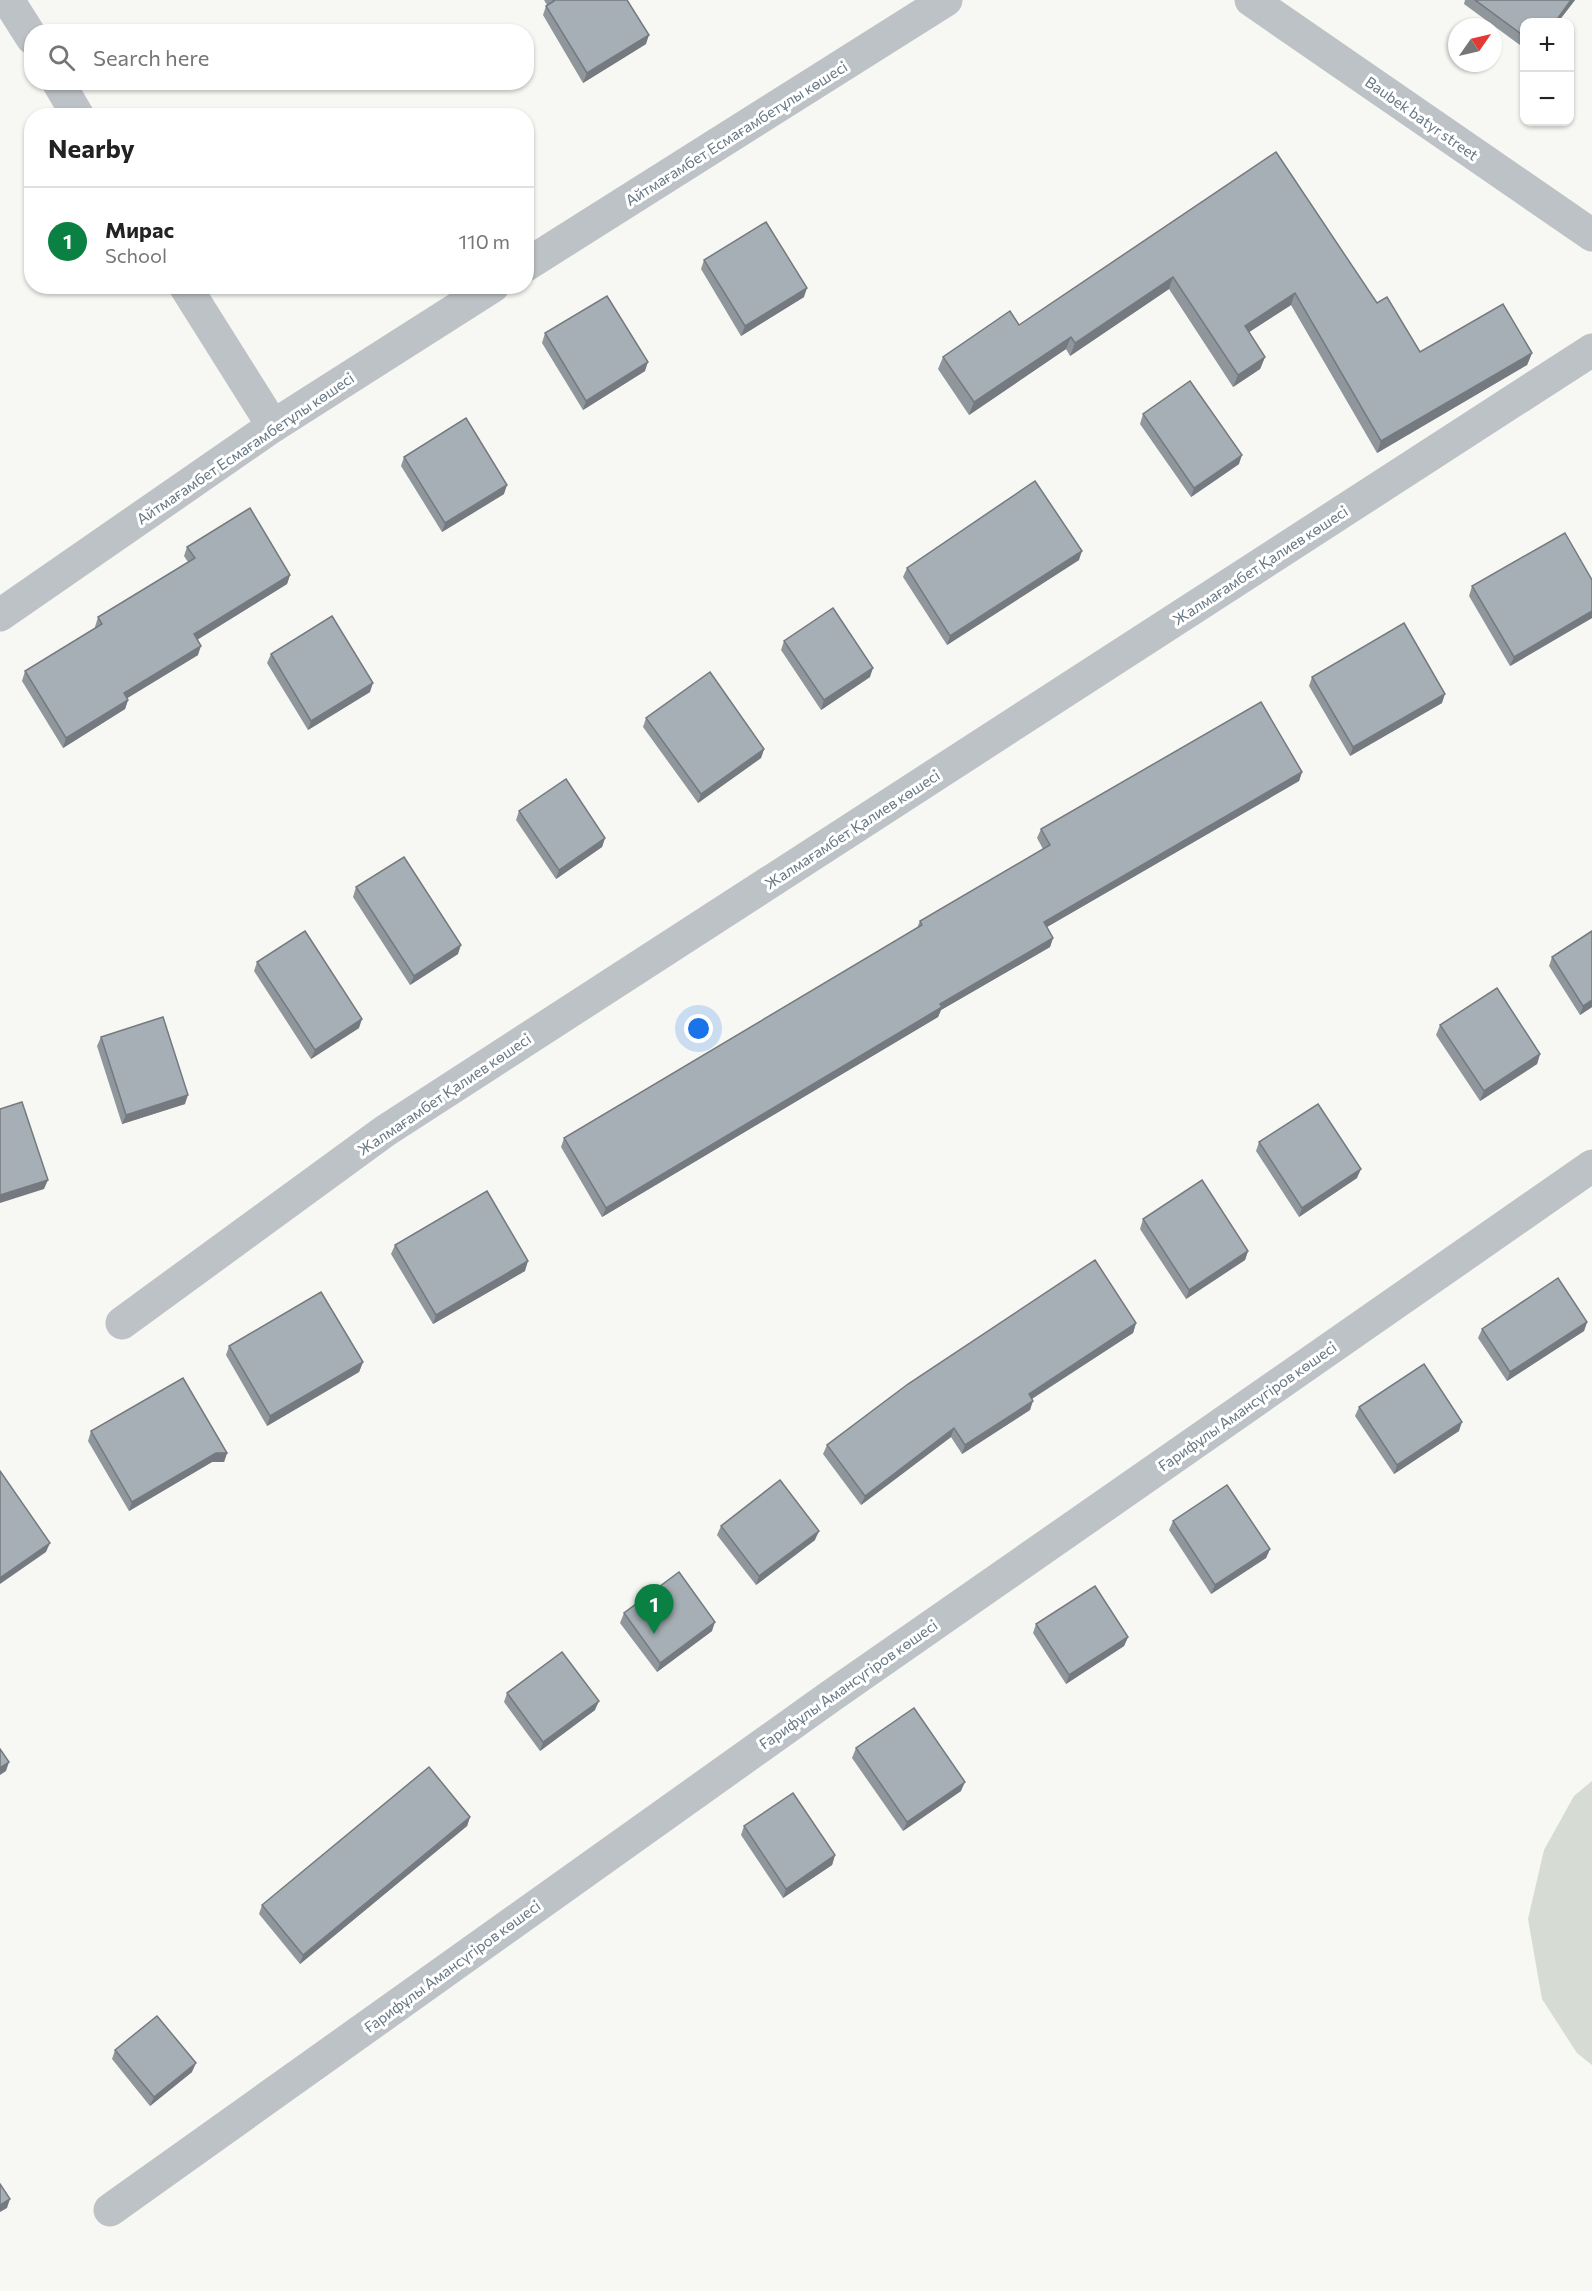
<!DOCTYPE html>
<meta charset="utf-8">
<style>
:root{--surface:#fff;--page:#f2f2f2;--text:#222;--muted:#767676;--line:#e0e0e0;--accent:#0b8043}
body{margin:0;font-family:Commissioner,sans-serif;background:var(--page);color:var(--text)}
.controls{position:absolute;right:18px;top:18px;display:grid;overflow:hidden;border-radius:12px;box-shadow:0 2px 4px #0004}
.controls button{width:54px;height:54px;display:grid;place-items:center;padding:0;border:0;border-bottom:2px solid var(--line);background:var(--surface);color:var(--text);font:30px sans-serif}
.compass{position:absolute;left:1448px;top:18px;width:54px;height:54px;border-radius:50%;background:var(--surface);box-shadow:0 2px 4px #0004;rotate:56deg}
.you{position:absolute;left:699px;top:1029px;width:21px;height:21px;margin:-15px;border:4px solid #fff;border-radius:50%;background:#1a73e8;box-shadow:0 0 0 9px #1a73e833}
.badge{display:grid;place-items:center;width:39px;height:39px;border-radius:50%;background:var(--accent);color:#fff;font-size:20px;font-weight:700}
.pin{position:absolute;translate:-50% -50px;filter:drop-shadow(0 2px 3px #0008)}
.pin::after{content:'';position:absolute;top:32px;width:21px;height:18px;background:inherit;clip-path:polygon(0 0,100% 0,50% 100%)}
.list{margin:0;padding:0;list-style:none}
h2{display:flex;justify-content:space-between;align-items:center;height:78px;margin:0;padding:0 24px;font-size:26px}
h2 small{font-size:20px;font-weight:400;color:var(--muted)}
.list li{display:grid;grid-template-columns:39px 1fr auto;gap:18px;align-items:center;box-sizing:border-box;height:108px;padding:0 24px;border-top:2px solid var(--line)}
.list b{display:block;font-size:22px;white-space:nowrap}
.list p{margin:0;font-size:20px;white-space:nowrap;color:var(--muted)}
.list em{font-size:20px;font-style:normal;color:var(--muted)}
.icon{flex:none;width:33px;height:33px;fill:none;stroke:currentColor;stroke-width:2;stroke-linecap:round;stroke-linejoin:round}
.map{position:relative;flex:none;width:1592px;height:2291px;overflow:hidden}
.search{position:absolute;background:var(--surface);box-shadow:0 2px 4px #0004;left:24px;top:24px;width:510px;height:66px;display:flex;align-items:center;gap:15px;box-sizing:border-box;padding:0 21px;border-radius:24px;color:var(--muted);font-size:22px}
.panel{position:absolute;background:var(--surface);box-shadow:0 2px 4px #0004;left:24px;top:108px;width:510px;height:186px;border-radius:24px}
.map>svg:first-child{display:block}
.pitch{fill:#d6dbd3}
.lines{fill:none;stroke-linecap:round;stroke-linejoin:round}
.minor{stroke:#bdc2c6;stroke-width:33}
.wall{fill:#8f969c}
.shaded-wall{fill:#747a7f}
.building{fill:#a6afb5;stroke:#747a7f;stroke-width:1.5}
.labels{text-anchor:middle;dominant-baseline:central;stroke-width:6;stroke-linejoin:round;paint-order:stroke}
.street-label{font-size:15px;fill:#667784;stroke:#fff}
</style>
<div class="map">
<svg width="1592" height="2291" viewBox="0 0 1592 2291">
<rect width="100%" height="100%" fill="#f7f7f3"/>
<path class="pitch" d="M 1592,1781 L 1592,2065 L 1577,2053 L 1542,1999 L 1528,1919 L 1544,1850 L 1574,1796 Z"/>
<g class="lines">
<g class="minor">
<path d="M 8,0 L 32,38"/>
<path d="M 1251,0 L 1592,235"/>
<path d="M 58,82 L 78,116"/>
<path d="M 526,265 L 946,0"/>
<path d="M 185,286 L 273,426"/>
<path d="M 0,615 L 273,426 L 493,286"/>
<path d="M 122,1323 L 385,1131 L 1592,350"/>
<path d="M 110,2210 L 831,1696 L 1592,1166"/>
</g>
</g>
<g class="wall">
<path d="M 544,0 L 627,0 L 646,44 L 583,83 L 543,15 L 546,6 L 547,5 Z"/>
<path d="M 1465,0 L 1575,0 L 1558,22 L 1524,22 L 1524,48 L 1464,4 Z"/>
<path d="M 1276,152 L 1377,303 L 1420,352 L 1532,353 L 1527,365 L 1377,453 L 1291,305 L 1249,332 L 1265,357 L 1260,369 L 1233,387 L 1169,289 L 1070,356 L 1066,349 L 969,415 L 938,369 L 943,357 L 1019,325 Z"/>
<path d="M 704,260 L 804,297 L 741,336 L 701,269 Z"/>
<path d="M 545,333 L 645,371 L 583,410 L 542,343 Z"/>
<path d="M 1143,414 L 1239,464 L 1191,497 L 1140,424 Z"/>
<path d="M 404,457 L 504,494 L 442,532 L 401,466 Z"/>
<path d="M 187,547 L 290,575 L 287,584 L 197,640 L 198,655 L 127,698 L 128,700 L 125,709 L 63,748 L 22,681 L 25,671 L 96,628 L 95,627 L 98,617 L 188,562 L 184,556 Z"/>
<path d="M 1079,560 L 947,645 L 903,577 L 907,568 Z"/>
<path d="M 1592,580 L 1592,618 L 1510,666 L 1469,596 L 1472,586 Z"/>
<path d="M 784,641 L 870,677 L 821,710 L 781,650 Z"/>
<path d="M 271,654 L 370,692 L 308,730 L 267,663 Z"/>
<path d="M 1312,677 L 1442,703 L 1350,756 L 1309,686 Z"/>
<path d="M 646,718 L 764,749 L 761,758 L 698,803 L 643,727 Z"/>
<path d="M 1302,772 L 1299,781 L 1047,927 L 1053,938 L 1050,947 L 941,1010 L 938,1017 L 602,1217 L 561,1147 L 564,1138 L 917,928 L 920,921 L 1043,849 L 1037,838 L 1041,829 Z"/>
<path d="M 519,811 L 605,838 L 602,847 L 556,879 L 516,820 Z"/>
<path d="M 356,887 L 458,954 L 410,985 L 353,897 Z"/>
<path d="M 1592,931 L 1592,1007 L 1580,1015 L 1549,966 L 1552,957 Z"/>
<path d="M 257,962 L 359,1028 L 311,1059 L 254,971 Z"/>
<path d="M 1440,1025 L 1540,1054 L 1537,1064 L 1480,1101 L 1436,1035 Z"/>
<path d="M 101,1037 L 185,1104 L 122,1124 L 97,1046 Z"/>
<path d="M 1259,1142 L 1357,1178 L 1299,1217 L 1256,1151 Z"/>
<path d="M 1143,1219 L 1248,1251 L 1245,1260 L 1186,1299 L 1140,1229 Z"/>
<path d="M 395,1245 L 525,1271 L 433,1324 L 391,1254 Z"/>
<path d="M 1587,1322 L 1584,1331 L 1507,1381 L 1478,1338 L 1482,1329 Z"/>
<path d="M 1136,1323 L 1133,1333 L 1032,1399 L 1030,1410 L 962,1454 L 951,1437 L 861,1505 L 823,1454 L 827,1445 Z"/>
<path d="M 229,1346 L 363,1362 L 359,1372 L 267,1426 L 226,1355 Z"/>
<path d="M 1359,1407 L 1459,1431 L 1394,1474 L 1355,1416 Z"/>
<path d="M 91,1431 L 227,1453 L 224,1462 L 212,1462 L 129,1511 L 88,1441 Z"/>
<path d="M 1173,1521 L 1270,1549 L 1266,1558 L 1211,1594 L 1169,1530 Z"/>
<path d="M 721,1526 L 815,1540 L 756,1585 L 717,1535 Z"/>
<path d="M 624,1613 L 712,1631 L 657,1672 L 620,1623 Z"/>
<path d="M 1036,1624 L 1128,1637 L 1124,1646 L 1066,1684 L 1033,1633 Z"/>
<path d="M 507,1693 L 595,1710 L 540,1751 L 504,1702 Z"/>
<path d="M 856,1748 L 961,1791 L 903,1831 L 852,1758 Z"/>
<path d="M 470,1817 L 467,1826 L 300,1964 L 259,1914 L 262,1905 Z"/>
<path d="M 744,1826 L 835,1855 L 832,1865 L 783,1898 L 741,1835 Z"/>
<path d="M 115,2050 L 192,2072 L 150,2106 L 112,2059 Z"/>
</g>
<g class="shaded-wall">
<path d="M 1571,0 L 1575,0 L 1558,22 L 1555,22 Z"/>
<path d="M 649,35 L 646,44 L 583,83 L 587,73 Z"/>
<path d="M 1173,277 L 1169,289 L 1070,356 L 1075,343 Z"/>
<path d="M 807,288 L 804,297 L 741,336 L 745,326 Z"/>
<path d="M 1295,293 L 1291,305 L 1240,338 L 1245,326 Z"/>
<path d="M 1071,337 L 1066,349 L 969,415 L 974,402 Z"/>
<path d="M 1532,353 L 1527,365 L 1377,453 L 1381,441 Z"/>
<path d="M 1265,357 L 1260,369 L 1233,387 L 1238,375 Z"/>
<path d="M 648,362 L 645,371 L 583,410 L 586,401 Z"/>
<path d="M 1242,455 L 1239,464 L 1191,497 L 1194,488 Z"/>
<path d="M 507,485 L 504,494 L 442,532 L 445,523 Z"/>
<path d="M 1082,551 L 1079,560 L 947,645 L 950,636 Z"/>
<path d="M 290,575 L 287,584 L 190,644 L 194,634 Z"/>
<path d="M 1592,611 L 1592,618 L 1510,666 L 1514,657 Z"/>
<path d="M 201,646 L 198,655 L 121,702 L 124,693 Z"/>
<path d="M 873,668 L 870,677 L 821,710 L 824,700 Z"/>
<path d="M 373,683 L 370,692 L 308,730 L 311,721 Z"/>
<path d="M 1445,694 L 1442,703 L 1350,756 L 1353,747 Z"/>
<path d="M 128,700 L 125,709 L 63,748 L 66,738 Z"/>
<path d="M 764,749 L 761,758 L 698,803 L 701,794 Z"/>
<path d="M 1302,772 L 1299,781 L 1040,931 L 1044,922 Z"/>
<path d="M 605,838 L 602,847 L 556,879 L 559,870 Z"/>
<path d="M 1053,938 L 1050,947 L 941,1010 L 938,1017 L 602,1217 L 606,1208 L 940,1004 Z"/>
<path d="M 461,945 L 458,954 L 410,985 L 414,976 Z"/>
<path d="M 1592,1000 L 1592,1007 L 1580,1015 L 1583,1006 Z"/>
<path d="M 362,1019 L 359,1028 L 311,1059 L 315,1050 Z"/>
<path d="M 1540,1054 L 1537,1064 L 1480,1101 L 1484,1091 Z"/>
<path d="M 188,1095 L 185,1104 L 122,1124 L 126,1115 Z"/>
<path d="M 1361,1169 L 1357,1178 L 1299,1217 L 1302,1208 Z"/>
<path d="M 48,1180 L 44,1189 L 0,1203 L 0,1195 Z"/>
<path d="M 1248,1251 L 1245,1260 L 1186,1299 L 1189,1290 Z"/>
<path d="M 528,1261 L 525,1271 L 433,1324 L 436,1315 Z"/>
<path d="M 1587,1322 L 1584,1331 L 1507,1381 L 1510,1372 Z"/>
<path d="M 1136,1323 L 1133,1333 L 1025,1403 L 1029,1394 Z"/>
<path d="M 363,1362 L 359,1372 L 267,1426 L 270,1416 Z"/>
<path d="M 1033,1401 L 1030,1410 L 962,1454 L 965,1445 Z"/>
<path d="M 1462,1422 L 1459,1431 L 1394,1474 L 1397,1465 Z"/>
<path d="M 954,1428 L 951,1437 L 861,1505 L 865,1496 Z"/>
<path d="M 216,1453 L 227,1453 L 224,1462 L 212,1462 L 129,1511 L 132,1502 Z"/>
<path d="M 819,1531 L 815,1540 L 756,1585 L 759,1576 Z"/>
<path d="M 50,1543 L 46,1552 L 0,1584 L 0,1578 Z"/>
<path d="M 1270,1549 L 1266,1558 L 1211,1594 L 1215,1585 Z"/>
<path d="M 715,1622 L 712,1631 L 657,1672 L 660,1663 Z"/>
<path d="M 1128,1637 L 1124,1646 L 1066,1684 L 1069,1675 Z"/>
<path d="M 599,1701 L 595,1710 L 540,1751 L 543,1742 Z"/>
<path d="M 9,1762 L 6,1771 L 0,1775 L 0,1768 Z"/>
<path d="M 965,1782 L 961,1791 L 903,1831 L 907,1822 Z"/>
<path d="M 470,1817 L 467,1826 L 300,1964 L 303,1955 Z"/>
<path d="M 835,1855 L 832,1865 L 783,1898 L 786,1889 Z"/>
<path d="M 196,2063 L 192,2072 L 150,2106 L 154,2097 Z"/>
<path d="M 10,2199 L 7,2208 L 0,2212 L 0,2205 Z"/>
</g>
<g class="building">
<path d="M 553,0 L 627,0 L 649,35 L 587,73 L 546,6 L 554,1 Z"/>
<path d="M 1475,0 L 1571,0 L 1555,22 L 1524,22 L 1524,36 Z"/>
<path d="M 1276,152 L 1377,303 L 1387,297 L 1420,352 L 1503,304 L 1532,353 L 1381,441 L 1295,293 L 1245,326 L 1265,357 L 1238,375 L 1173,277 L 1075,343 L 1071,337 L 974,402 L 943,357 L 1010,311 L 1019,325 Z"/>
<path d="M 766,222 L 807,288 L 745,326 L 704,260 Z"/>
<path d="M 607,296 L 648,362 L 586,401 L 545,333 Z"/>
<path d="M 1190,381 L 1242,455 L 1194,488 L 1143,414 Z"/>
<path d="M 466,418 L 507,485 L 445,523 L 404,457 Z"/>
<path d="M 1035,481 L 1082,551 L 950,636 L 907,568 Z"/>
<path d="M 250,508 L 290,575 L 194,634 L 201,646 L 124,693 L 128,700 L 66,738 L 25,671 L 102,624 L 98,617 L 195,558 L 187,547 Z"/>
<path d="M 1565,533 L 1592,580 L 1592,611 L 1514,657 L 1472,586 Z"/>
<path d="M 833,608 L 873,668 L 824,700 L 784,641 Z"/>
<path d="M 332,616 L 373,683 L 311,721 L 271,654 Z"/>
<path d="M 1404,623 L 1445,694 L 1353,747 L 1312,677 Z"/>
<path d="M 710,672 L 764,749 L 701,794 L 646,718 Z"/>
<path d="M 1261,702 L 1302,772 L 1044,922 L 1053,938 L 940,1004 L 942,1007 L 606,1208 L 564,1138 L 922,925 L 920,921 L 1050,845 L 1041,829 Z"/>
<path d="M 566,779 L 605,838 L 559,870 L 519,811 Z"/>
<path d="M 404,857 L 461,945 L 414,976 L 356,887 Z"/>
<path d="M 305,931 L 362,1019 L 315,1050 L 257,962 Z"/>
<path d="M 1592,931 L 1592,1000 L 1583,1006 L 1552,957 Z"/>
<path d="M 1497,988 L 1540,1054 L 1484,1091 L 1440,1025 Z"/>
<path d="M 163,1017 L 188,1095 L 126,1115 L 101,1037 Z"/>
<path d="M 22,1102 L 48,1180 L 0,1195 L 0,1109 Z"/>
<path d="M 1318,1104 L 1361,1169 L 1302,1208 L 1259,1142 Z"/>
<path d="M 1202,1180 L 1248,1251 L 1189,1290 L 1143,1219 Z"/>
<path d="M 487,1191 L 528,1261 L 436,1315 L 395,1245 Z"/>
<path d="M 1095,1260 L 1136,1323 L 1029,1394 L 1033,1401 L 965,1445 L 954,1428 L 865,1496 L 827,1445 L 908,1384 Z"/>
<path d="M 1558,1278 L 1587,1322 L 1510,1372 L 1482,1329 Z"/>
<path d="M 321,1292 L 363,1362 L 270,1416 L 229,1346 Z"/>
<path d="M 1424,1364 L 1462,1422 L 1397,1465 L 1359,1407 Z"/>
<path d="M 183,1378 L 227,1453 L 216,1453 L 132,1502 L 91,1431 Z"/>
<path d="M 0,1471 L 50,1543 L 0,1578 Z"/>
<path d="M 780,1480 L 819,1531 L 759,1576 L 721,1526 Z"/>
<path d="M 1227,1485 L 1270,1549 L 1215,1585 L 1173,1521 Z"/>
<path d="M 679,1572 L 715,1622 L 660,1663 L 624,1613 Z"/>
<path d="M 1095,1586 L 1128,1637 L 1069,1675 L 1036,1624 Z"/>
<path d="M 562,1652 L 599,1701 L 543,1742 L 507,1693 Z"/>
<path d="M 914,1708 L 965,1782 L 907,1822 L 856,1748 Z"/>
<path d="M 0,1749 L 9,1762 L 0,1768 Z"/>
<path d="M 429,1767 L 470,1817 L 303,1955 L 262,1905 Z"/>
<path d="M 793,1793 L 835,1855 L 786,1889 L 744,1826 Z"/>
<path d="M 157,2016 L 196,2063 L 154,2097 L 115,2050 Z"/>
<path d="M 0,2184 L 10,2199 L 0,2205 Z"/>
</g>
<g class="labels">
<g class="street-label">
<text transform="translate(1422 118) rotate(35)">Baubek batyr street</text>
<text transform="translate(736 133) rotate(-32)">Айтмағамбет Есмағамбетұлы көшесі</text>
<text transform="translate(245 448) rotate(-34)">Айтмағамбет Есмағамбетұлы көшесі</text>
<text transform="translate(1260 565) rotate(-33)">Жалмағамбет Қалиев көшесі</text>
<text transform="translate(852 829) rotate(-33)">Жалмағамбет Қалиев көшесі</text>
<text transform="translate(444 1094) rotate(-34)">Жалмағамбет Қалиев көшесі</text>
<text transform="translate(1247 1406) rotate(-35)">Ғарифұлы Амансүгіров көшесі</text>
<text transform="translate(848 1684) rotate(-35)">Ғарифұлы Амансүгіров көшесі</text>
<text transform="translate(452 1966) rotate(-36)">Ғарифұлы Амансүгіров көшесі</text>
</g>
</g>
</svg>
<div class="controls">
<button>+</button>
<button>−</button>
</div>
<svg class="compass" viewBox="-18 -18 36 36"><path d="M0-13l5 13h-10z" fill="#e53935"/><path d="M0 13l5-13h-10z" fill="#767676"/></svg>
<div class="you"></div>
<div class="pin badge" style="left:654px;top:1634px">1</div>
<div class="search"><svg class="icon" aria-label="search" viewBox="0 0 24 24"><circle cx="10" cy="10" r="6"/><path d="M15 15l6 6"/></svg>Search here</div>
<section class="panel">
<h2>Nearby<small></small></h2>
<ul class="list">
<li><span class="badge">1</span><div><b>Мирас</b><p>School</p></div><em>110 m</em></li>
</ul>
</section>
</div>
